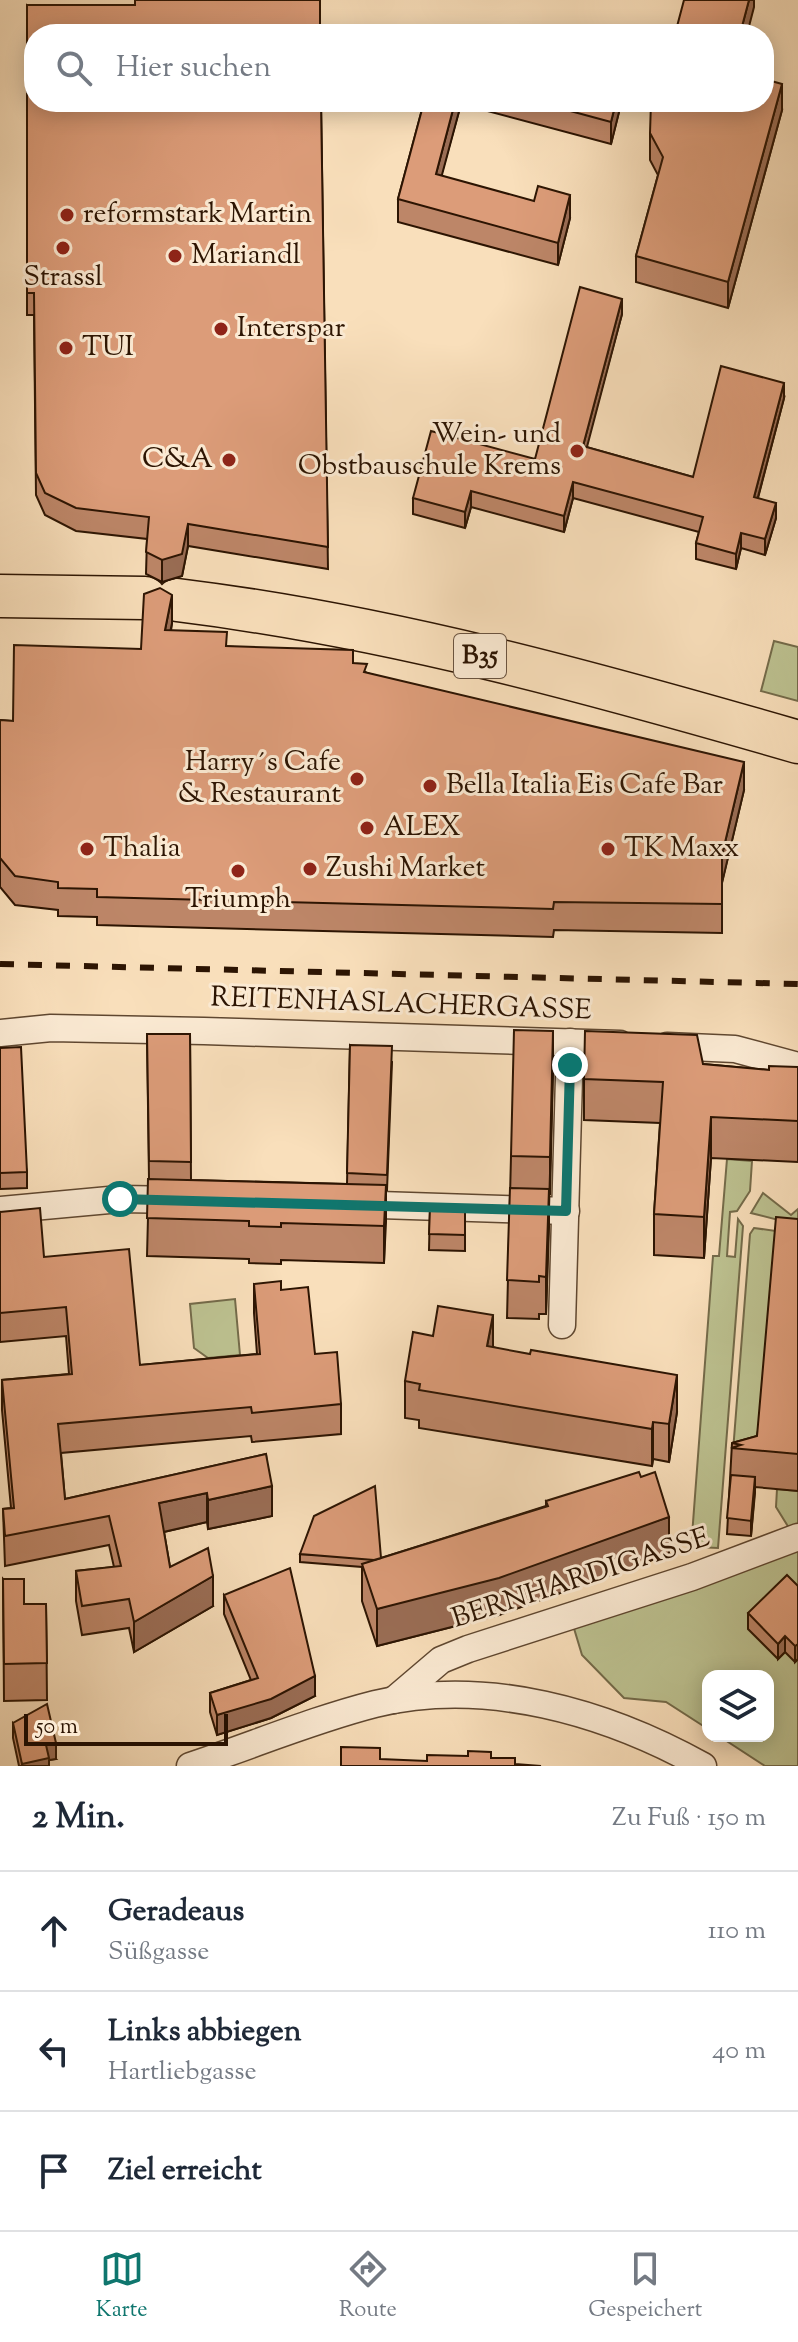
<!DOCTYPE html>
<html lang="de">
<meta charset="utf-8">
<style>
:root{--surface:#fff;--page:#f2f2f3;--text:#1f2937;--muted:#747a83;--line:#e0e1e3;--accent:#0f766e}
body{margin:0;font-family:"Sorts Mill Goudy",serif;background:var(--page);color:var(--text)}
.controls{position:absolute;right:24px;bottom:24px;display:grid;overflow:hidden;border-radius:16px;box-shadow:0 4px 20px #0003}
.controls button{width:72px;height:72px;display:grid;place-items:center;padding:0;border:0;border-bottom:2px solid var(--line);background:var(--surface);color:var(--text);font:40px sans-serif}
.scale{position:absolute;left:24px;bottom:20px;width:204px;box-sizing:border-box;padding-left:8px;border:4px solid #2c1402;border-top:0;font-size:22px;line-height:28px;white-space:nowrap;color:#2c1402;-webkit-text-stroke:6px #fbead3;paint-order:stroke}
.stop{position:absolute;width:24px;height:24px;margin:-18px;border:6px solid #0f766e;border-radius:50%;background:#fff}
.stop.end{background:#0f766e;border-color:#fff;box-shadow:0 2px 8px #0008}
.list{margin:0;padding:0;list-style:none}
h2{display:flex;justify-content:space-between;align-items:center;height:104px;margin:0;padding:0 32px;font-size:34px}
h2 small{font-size:26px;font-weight:400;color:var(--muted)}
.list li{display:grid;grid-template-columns:52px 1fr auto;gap:24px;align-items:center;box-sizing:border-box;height:120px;padding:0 32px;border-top:2px solid var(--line)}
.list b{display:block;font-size:30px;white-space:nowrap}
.list p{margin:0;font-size:26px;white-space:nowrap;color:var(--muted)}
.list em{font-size:26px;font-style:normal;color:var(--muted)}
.icon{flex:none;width:44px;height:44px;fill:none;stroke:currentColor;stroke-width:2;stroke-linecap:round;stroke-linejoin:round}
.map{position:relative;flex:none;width:798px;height:1766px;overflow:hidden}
.search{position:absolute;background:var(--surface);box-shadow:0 4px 20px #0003;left:24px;right:24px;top:24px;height:88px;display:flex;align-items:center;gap:20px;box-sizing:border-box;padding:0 28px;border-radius:32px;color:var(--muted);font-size:30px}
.sheet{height:464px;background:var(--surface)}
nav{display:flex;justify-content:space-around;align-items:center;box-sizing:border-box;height:112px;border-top:2px solid var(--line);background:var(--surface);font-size:22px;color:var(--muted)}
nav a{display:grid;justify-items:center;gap:4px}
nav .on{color:var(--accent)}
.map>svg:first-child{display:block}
.green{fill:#bdc291;stroke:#746b4a;stroke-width:2}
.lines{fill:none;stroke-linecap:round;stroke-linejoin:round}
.minor-casing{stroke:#5f4730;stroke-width:29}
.primary-casing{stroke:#2c1402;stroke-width:45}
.minor{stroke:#fbead3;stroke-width:26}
.primary{stroke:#f9dfbb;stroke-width:42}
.rail{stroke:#2c1402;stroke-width:6;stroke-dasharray:14 14;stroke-linecap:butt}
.wall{fill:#bd8668;stroke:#2c1402;stroke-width:2}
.shaded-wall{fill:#9a6d55;stroke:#2c1402;stroke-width:2}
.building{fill:#dc9c79;stroke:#2c1402;stroke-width:2}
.route{stroke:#0f766e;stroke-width:10}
.poi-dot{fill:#8f2418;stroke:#fbead3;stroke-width:3}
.labels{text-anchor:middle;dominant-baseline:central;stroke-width:6;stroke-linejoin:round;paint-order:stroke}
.shield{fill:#fbead3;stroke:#6a5441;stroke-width:2}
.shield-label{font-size:26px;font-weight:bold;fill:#2c1402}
.poi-label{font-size:28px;fill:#2c1402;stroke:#fbead3;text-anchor:start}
.street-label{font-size:28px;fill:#2c1402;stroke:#fbead3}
</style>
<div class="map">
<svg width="798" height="1766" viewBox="0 0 798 1766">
<rect width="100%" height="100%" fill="#f9dfbb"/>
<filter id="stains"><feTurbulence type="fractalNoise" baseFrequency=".0025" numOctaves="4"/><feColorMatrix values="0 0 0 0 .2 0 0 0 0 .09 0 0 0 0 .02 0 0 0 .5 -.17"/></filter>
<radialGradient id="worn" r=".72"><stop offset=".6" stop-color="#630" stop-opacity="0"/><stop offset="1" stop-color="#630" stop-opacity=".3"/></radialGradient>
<g class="green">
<path d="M 774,641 L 798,647 L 798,701 L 761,691 Z"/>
<path d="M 727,1159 L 752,1161 L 750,1191 L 737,1211 L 730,1212 L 727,1256 L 735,1257 L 738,1219 L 743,1226 L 718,1548 L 695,1547 L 692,1536 L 713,1256 L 719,1256 Z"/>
<path d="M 763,1193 L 791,1215 L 798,1209 L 798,1225 L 751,1213 Z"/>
<path d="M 754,1228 L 783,1232 L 758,1465 L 731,1477 L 750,1234 Z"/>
<path d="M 235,1299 L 240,1355 L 208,1358 L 194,1348 L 190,1304 Z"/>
<path d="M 777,1489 L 798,1491 L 798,1523 L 789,1528 L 776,1507 Z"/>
<path d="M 798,1545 L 798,1766 L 765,1766 L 719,1736 L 768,1736 L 768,1676 L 708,1676 L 708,1729 L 666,1702 L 624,1698 L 582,1655 L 573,1625 Z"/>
</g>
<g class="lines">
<defs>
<g id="minor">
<path d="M 0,1033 L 51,1028 L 204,1031 L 620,1044"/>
<path d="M 667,1046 L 735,1049 L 798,1066"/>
<path d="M 349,1204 L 566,1211"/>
<path d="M 0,1210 L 120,1199 L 182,1200"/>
<path d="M 562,1325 L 570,1042"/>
<path d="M 394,1700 L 441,1660 L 468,1649 L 692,1577 L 798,1537"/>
<path d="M 190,1766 C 251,1746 312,1720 375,1704 C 486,1677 606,1712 703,1766"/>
</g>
<g id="primary">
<path d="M 0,596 L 145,598"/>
<path d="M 177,600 C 389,626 594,683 798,742"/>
</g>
</defs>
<use href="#minor" class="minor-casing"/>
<use href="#primary" class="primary-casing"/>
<use href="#minor" class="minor"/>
<use href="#primary" class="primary"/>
<path class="rail" d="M 0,964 L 798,984"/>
</g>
<g class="wall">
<path d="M 27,5 L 321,102 L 328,569 L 188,546 L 182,576 L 162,582 L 146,574 L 147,539 L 76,531 L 45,515 L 36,495 L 34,315 L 27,315 Z"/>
<path d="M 424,102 L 620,102 L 620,108 L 611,144 L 461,104 L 441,176 L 570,218 L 558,265 L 398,222 L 398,199 Z"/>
<path d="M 782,110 L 728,308 L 636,282 L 636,256 L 658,175 L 650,160 L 650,133 Z"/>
<path d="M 622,314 L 586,447 L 693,477 L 784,398 L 758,498 L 776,518 L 765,555 L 741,548 L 736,569 L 696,559 L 696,543 L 699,532 L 573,498 L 564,532 L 471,507 L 465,528 L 413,514 L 413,498 L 535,459 Z"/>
<path d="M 172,623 L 171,631 L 227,646 L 353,663 L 367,673 L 744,790 L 722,882 L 722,933 L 554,930 L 553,937 L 97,925 L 97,917 L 58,916 L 58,910 L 15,905 L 0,887 L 0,720 L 13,721 L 141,649 Z"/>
<path d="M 147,1034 L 190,1034 L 191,1180 L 347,1184 L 350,1045 L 392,1062 L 387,1190 L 386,1190 L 384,1263 L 281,1260 L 281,1264 L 249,1263 L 249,1259 L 147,1256 L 149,1179 Z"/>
<path d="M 0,1048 L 27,1172 L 27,1188 L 0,1189 Z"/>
<path d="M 703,1064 L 769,1070 L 798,1067 L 798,1162 L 711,1158 L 704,1258 L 654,1255 L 654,1214 L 660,1123 L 584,1120 L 584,1079 Z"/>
<path d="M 553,1068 L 546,1314 L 539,1314 L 539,1319 L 507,1318 L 511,1156 Z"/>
<path d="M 430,1208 L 465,1209 L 465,1251 L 429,1250 Z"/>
<path d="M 0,1212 L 44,1257 L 140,1365 L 257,1354 L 254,1313 L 254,1284 L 281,1290 L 341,1404 L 341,1434 L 252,1442 L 251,1436 L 61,1453 L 65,1499 L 266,1454 L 272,1516 L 208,1529 L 207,1522 L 164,1532 L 170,1567 L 213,1606 L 134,1652 L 129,1628 L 82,1635 L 76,1601 L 76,1571 L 114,1567 L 109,1545 L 5,1566 L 3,1509 L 11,1508 L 2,1410 L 2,1380 L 69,1374 L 66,1336 L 0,1342 Z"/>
<path d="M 798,1219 L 798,1491 L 755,1487 L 751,1536 L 727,1534 L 732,1443 L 757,1436 Z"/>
<path d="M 493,1347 L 677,1412 L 669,1462 L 653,1459 L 652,1466 L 419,1428 L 419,1420 L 405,1418 L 405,1381 Z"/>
<path d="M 546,1501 L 669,1554 L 499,1615 L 377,1646 L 362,1601 L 362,1567 L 300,1562 L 300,1554 L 381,1558 L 546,1506 Z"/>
<path d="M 3,1579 L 24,1604 L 46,1604 L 47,1700 L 4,1701 Z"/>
<path d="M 798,1586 L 798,1659 L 795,1662 L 785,1652 L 778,1659 L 748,1629 L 748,1613 Z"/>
<path d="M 224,1595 L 315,1696 L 271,1718 L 217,1735 L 210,1712 L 210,1693 L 251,1680 L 224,1614 Z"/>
<path d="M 13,1723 L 56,1759 L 49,1760 L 49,1766 L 19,1766 L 13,1738 Z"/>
</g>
<g class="shaded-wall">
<path d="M 749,0 L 754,0 L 754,7 L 747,34 L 740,34 Z"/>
<path d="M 782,84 L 782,110 L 728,308 L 728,282 Z"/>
<path d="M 455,102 L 461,102 L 461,104 L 436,197 L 436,174 Z"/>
<path d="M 616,102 L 620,102 L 620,108 L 611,144 L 611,122 Z"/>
<path d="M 570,195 L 570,218 L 558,265 L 558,243 Z"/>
<path d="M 622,299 L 622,314 L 583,462 L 583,446 Z"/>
<path d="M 784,383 L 784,398 L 754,512 L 754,497 Z"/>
<path d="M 573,482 L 573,498 L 564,532 L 564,516 Z"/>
<path d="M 471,491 L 471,507 L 465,528 L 465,512 Z"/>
<path d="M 776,503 L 776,518 L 765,555 L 765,539 Z"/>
<path d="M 188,524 L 188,546 L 182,576 L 162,582 L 162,560 Z"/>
<path d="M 741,533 L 741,548 L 736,569 L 736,554 Z"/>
<path d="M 172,595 L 172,623 L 165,658 L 165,630 Z"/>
<path d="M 744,762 L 744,790 L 722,883 L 722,855 Z"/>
<path d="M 553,1031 L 553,1068 L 550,1195 L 550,1157 Z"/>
<path d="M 711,1117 L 711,1158 L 704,1258 L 704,1217 Z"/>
<path d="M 386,1185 L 386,1222 L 384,1263 L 384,1226 Z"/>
<path d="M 549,1189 L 549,1227 L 546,1314 L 546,1277 Z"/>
<path d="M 493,1315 L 493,1352 L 487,1346 Z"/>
<path d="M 677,1375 L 677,1412 L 669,1462 L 669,1424 Z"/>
<path d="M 653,1422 L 653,1459 L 652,1466 L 652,1429 Z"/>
<path d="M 755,1477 L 755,1493 L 751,1536 L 751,1521 Z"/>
<path d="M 272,1486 L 272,1516 L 208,1529 L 208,1500 Z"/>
<path d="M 207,1493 L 207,1522 L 159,1533 L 159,1503 Z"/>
<path d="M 669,1517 L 669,1554 L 499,1615 L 377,1646 L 377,1609 Z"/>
<path d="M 213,1576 L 213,1606 L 134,1652 L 134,1622 Z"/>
<path d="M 785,1636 L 785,1652 L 778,1659 L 778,1644 Z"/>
<path d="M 798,1644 L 798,1659 L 795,1662 L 795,1646 Z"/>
<path d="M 315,1676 L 315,1696 L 271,1718 L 217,1735 L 217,1715 Z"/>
<path d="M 56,1743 L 56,1759 L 49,1760 L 49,1766 L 22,1766 L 22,1764 L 46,1745 Z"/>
</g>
<g class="building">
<path d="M 135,0 L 320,0 L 320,34 L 34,34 L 34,102 L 321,102 L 328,547 L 188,524 L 182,554 L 162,560 L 146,552 L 149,517 L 76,508 L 45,493 L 36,473 L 34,293 L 27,293 L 27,5 L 135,5 Z"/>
<path d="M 684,0 L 749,0 L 740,34 L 675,34 Z"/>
<path d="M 764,79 L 782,84 L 728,282 L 636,256 L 663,157 L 650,133 L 651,102 L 764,102 Z"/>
<path d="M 424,102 L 455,102 L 436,174 L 534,201 L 538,186 L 570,195 L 558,243 L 398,199 Z"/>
<path d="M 537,102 L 616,102 L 611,122 Z"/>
<path d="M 580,287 L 622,299 L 583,446 L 693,477 L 721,366 L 784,383 L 754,497 L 776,503 L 765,539 L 741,533 L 736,554 L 696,543 L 703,517 L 573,482 L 564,516 L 471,491 L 465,512 L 413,498 L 431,431 L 535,459 Z"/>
<path d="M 160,588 L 172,595 L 165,630 L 227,632 L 226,646 L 353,650 L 353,663 L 367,664 L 364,672 L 744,762 L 722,855 L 722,904 L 554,902 L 553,909 L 97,897 L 97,889 L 58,888 L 58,882 L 15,876 L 0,858 L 0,720 L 13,721 L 14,645 L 141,649 L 144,594 Z"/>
<path d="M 514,1030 L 553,1031 L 550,1157 L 511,1156 Z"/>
<path d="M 585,1031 L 697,1035 L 703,1064 L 769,1070 L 769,1066 L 798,1067 L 798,1121 L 711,1117 L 704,1217 L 654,1214 L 663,1082 L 584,1079 Z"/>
<path d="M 147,1034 L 190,1034 L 191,1162 L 149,1161 Z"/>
<path d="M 350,1045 L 392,1046 L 387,1175 L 347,1173 Z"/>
<path d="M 21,1047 L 27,1172 L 0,1173 L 0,1048 Z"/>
<path d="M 148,1179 L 386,1185 L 384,1226 L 281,1223 L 281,1227 L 249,1226 L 249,1221 L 147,1218 Z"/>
<path d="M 510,1188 L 549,1189 L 546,1277 L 539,1276 L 539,1282 L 507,1280 Z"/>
<path d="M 40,1208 L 44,1257 L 129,1249 L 140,1365 L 260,1354 L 254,1284 L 281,1281 L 281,1290 L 308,1287 L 315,1354 L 337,1352 L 341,1404 L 252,1413 L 251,1407 L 58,1424 L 65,1499 L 266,1454 L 272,1486 L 208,1500 L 207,1493 L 159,1503 L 170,1567 L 208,1548 L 213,1576 L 134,1622 L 129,1599 L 82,1606 L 76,1571 L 121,1566 L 109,1516 L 5,1536 L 3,1509 L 14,1508 L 2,1380 L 72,1374 L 66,1307 L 0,1313 L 0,1212 Z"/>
<path d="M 430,1208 L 465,1209 L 465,1235 L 429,1234 Z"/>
<path d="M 776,1217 L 798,1219 L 798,1454 L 731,1448 L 741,1445 L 732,1443 L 757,1436 Z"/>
<path d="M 438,1306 L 493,1315 L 487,1346 L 530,1354 L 531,1350 L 677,1375 L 669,1424 L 653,1422 L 652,1429 L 419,1390 L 420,1384 L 405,1381 L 413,1332 L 433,1336 Z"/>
<path d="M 639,1472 L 641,1477 L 655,1472 L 669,1517 L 499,1578 L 377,1609 L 362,1564 L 548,1506 L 546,1501 Z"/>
<path d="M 731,1475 L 755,1477 L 751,1521 L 727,1518 Z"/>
<path d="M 375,1486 L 381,1558 L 374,1560 L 300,1554 L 314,1516 Z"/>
<path d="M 290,1568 L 315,1676 L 271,1699 L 217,1715 L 210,1693 L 258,1678 L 224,1595 Z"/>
<path d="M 787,1575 L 798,1586 L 798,1644 L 795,1646 L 785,1636 L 778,1644 L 748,1613 Z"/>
<path d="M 3,1579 L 24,1579 L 24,1604 L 46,1604 L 47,1663 L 4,1664 Z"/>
<path d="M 47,1704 L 56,1743 L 46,1745 L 49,1758 L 22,1764 L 13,1723 Z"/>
<path d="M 341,1747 L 380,1748 L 380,1759 L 427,1761 L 427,1755 L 468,1756 L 468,1751 L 491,1752 L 491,1758 L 515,1758 L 515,1764 L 541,1766 L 341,1766 Z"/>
</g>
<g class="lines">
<path class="route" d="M 120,1199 L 566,1211 L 570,1065"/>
</g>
<g class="poi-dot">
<circle cx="67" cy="215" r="8"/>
<circle cx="63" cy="248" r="8"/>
<circle cx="175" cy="256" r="8"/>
<circle cx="221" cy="329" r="8"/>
<circle cx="66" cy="348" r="8"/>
<circle cx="577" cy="451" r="8"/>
<circle cx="229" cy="460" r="8"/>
<circle cx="357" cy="779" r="8"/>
<circle cx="430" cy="786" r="8"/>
<circle cx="367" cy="828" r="8"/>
<circle cx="87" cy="849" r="8"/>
<circle cx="608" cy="849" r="8"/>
<circle cx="310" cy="869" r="8"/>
<circle cx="238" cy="871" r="8"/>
</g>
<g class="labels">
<rect class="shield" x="454" y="634" width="52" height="44" rx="6"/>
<g class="shield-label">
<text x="480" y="656">B35</text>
</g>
<g class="poi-label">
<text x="83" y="215">reformstark Martin</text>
<text x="191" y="256">Mariandl</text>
<text x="63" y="278" text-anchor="middle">Strassl</text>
<text x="237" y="329">Interspar</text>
<text x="82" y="348">TUI</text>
<text x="561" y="435" text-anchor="end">Wein- und<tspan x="561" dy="32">Obstbauschule Krems</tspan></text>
<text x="213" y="460" text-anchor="end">C&amp;A</text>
<text x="341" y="763" text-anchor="end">Harry´s Cafe<tspan x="341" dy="32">&amp; Restaurant</tspan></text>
<text x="446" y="786">Bella Italia Eis Cafe Bar</text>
<text x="383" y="828">ALEX</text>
<text x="103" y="849">Thalia</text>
<text x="624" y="849">TK Maxx</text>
<text x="326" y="869">Zushi Market</text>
<text x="238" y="900" text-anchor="middle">Triumph</text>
</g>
<g class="street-label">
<text transform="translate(401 1005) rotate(2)">REITENHASLACHERGASSE</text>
<text transform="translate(581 1579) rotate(-18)">BERNHARDIGASSE</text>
</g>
</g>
<rect width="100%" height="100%" filter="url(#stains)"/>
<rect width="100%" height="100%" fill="url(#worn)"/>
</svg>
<div class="controls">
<button><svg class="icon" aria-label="layers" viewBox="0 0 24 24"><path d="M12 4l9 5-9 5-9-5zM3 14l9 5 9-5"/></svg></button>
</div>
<div class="scale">50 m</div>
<div class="stop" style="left:120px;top:1199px"></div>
<div class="stop end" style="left:570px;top:1065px"></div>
<div class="search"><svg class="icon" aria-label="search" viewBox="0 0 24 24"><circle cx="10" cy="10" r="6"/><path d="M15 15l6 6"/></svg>Hier suchen</div>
</div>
<section class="sheet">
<h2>2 Min.<small>Zu Fuß · 150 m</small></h2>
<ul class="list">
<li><svg class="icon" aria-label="ahead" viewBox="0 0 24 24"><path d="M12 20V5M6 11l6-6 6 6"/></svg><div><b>Geradeaus</b><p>Süßgasse</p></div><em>110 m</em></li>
<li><svg class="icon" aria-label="left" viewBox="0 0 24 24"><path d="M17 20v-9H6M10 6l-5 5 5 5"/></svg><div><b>Links abbiegen</b><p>Hartliebgasse</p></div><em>40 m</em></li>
<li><svg class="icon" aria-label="arrive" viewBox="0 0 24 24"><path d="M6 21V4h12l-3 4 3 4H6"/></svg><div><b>Ziel erreicht</b></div></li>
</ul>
</section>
<nav>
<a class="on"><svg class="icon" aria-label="map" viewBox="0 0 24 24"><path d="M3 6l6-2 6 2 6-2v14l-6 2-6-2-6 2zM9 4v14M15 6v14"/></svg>Karte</a>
<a><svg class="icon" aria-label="directions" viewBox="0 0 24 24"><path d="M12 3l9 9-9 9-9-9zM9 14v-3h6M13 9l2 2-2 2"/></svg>Route</a>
<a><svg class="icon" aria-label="saved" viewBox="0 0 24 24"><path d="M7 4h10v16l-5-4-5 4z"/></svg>Gespeichert</a>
</nav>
